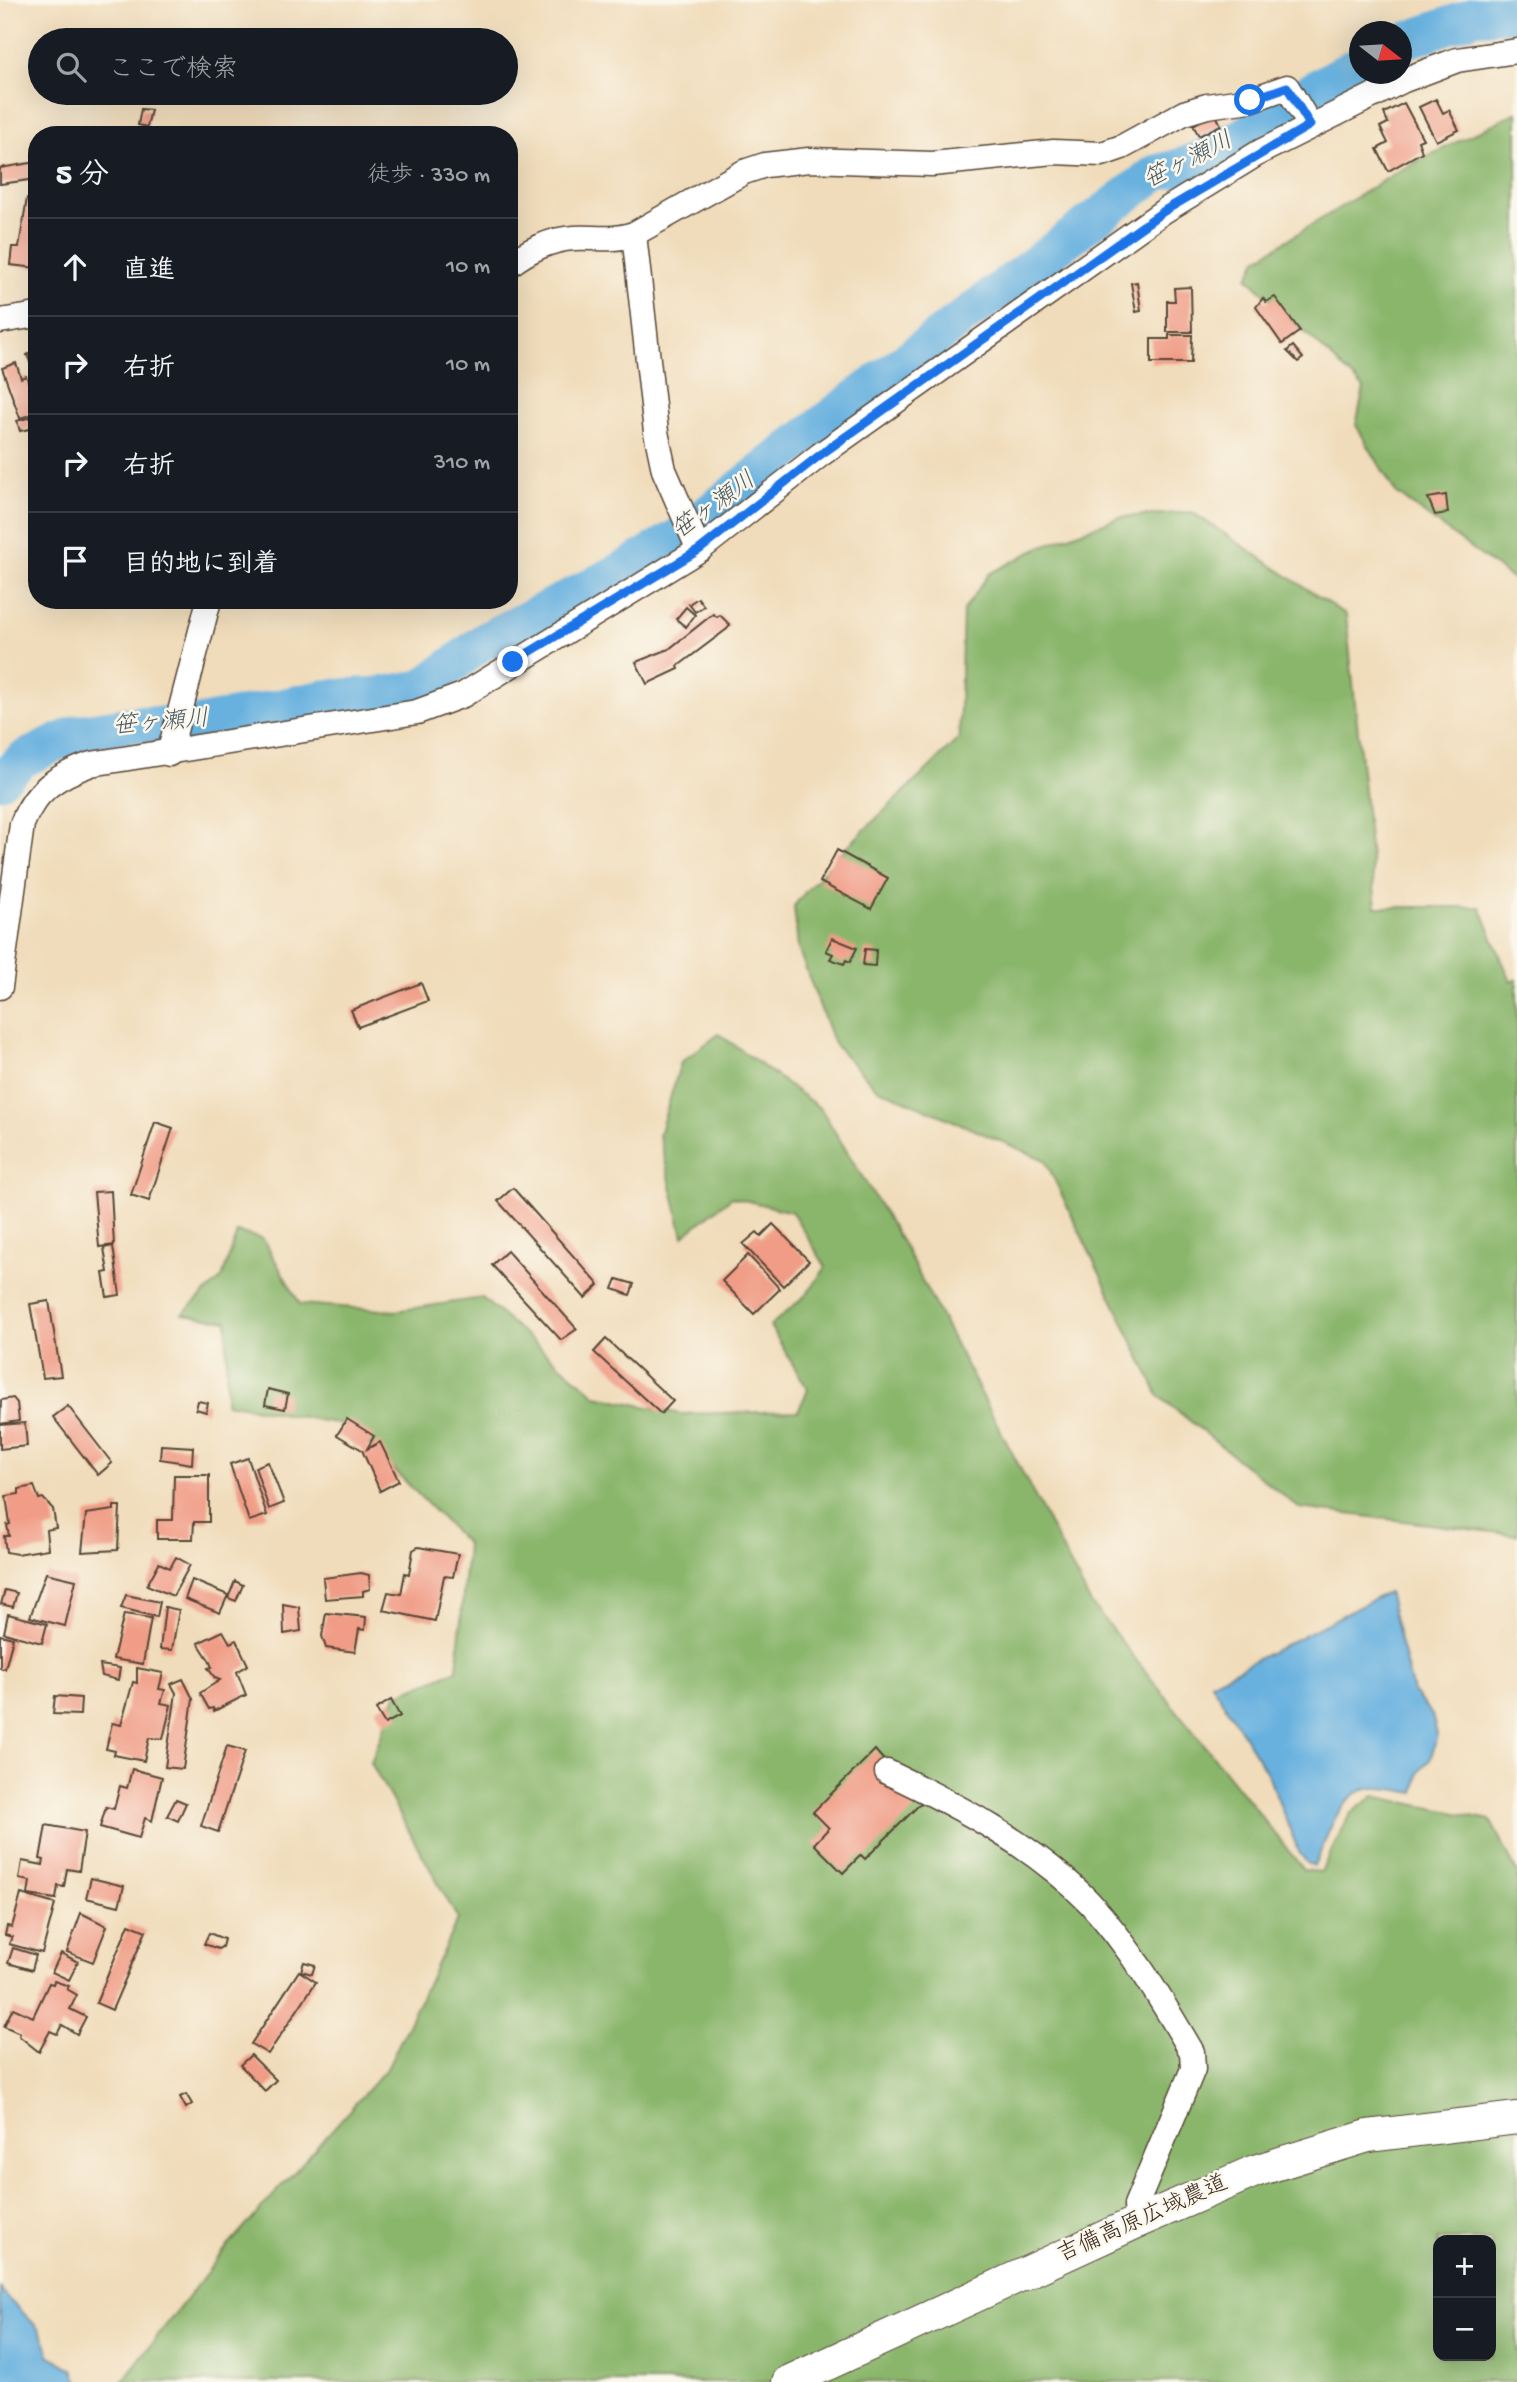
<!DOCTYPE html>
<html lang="ja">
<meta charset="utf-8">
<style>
:root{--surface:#171b24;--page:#242831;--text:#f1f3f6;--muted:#9ea1a6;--line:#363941}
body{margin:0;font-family:"Gochi Hand","Klee One",sans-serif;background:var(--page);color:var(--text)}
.controls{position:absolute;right:21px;bottom:21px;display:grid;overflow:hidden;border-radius:14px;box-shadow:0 7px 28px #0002}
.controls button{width:63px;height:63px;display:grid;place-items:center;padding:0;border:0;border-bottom:2px solid var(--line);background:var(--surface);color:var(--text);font:35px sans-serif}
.compass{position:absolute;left:1349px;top:21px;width:63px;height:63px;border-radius:50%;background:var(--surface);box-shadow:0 7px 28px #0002;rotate:107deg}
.stop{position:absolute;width:21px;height:21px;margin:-16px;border:5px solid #1a73e8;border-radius:50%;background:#fff}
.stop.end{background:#1a73e8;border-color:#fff;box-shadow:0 2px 7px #0008}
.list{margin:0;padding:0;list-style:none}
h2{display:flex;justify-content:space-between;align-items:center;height:91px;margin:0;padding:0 28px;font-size:30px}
h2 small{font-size:23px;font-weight:400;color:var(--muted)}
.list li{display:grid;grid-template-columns:46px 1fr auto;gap:21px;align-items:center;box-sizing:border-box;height:98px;padding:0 28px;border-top:2px solid var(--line)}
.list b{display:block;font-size:26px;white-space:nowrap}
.list em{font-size:23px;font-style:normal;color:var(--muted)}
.icon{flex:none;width:38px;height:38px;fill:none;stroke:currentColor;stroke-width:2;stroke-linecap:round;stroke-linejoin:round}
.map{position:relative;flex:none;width:1517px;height:2382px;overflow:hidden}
.search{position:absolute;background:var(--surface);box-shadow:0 7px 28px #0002;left:28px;top:28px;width:490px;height:77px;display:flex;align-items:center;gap:18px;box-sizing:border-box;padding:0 24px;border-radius:38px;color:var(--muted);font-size:26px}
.panel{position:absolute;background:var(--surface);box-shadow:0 7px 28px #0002;left:28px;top:126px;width:490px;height:483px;border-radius:28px}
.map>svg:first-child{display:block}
.forest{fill:#8ab66c;stroke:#627045;stroke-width:2;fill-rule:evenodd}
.water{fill:#67b1df;stroke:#516e7e;stroke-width:2}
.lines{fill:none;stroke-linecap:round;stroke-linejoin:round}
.river{stroke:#67b1df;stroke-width:37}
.building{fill:#f09c86}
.minor-casing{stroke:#564535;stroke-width:27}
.tertiary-casing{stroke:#564535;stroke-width:34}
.minor{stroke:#fff;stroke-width:24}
.tertiary{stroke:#fff;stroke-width:32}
.route{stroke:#1a73e8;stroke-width:9}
.labels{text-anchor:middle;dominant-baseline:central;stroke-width:5;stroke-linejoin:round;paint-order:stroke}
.street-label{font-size:23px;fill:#3b2a1e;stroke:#fbf7ec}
.water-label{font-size:24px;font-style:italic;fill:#4a5962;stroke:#fbf7ec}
</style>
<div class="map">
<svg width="1517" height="2382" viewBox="0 0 1517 2382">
<rect width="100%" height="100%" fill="#fbf7ec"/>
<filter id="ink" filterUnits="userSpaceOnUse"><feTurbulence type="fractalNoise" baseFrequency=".0143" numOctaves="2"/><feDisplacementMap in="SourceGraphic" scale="14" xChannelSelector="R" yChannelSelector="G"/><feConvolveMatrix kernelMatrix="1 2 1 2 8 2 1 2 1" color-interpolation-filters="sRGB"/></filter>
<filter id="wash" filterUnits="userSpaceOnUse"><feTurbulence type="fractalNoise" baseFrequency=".00686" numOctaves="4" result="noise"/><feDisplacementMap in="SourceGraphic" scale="28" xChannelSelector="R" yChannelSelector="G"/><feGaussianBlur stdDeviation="1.57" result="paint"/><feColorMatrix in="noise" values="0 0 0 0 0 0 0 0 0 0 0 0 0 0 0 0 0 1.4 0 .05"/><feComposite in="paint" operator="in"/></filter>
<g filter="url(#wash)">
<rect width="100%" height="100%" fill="#f0dcba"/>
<g class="forest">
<path d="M 1517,112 L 1517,582 L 1396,493 L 1356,425 L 1364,388 L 1248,278 L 1257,259 L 1400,170 Z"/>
<path d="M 1192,512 L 1346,615 L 1376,907 L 1480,907 L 1511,982 L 1517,979 L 1517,1535 L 1299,1508 L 1159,1396 L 1045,1160 L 876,1088 L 834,1044 L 798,948 L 794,906 C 843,845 905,794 959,738 L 963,611 L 989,574 L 1040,547 L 1120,517 Z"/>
<path d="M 719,1034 L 821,1109 L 903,1244 L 1090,1602 L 1304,1870 L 1321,1872 L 1350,1814 L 1374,1796 L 1490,1820 L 1517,1872 L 1517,2382 L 122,2382 L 222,2253 L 388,2067 L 458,1919 L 371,1763 L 396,1695 L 457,1670 L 467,1544 L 351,1426 L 226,1403 L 227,1321 L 182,1314 L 222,1278 L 237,1232 L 263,1239 L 300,1304 L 395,1311 L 482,1298 L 597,1396 L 681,1414 L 798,1411 L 808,1390 L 770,1326 L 807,1294 L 826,1267 L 792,1212 L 732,1197 L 683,1236 L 659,1135 L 681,1062 ZM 1438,2240 L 1491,2240 L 1491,2356 L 1438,2356 Z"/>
</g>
<g class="water">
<path d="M 1388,1592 L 1413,1692 L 1432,1715 L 1437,1734 L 1431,1758 L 1419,1773 L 1415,1793 C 1402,1791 1388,1787 1376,1788 C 1338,1788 1328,1838 1314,1866 L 1307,1863 L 1299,1852 L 1267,1773 L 1211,1683 Z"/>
<path d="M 0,2289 C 16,2311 47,2326 49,2355 L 74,2370 L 79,2382 L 0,2382 Z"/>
</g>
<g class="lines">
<g class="river">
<path d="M 1402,42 L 1474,16 L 1517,13"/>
<path d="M 0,780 L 23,759 L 78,733 L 136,724 L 189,726 L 324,698 L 381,695 L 422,688 L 486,640 L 619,572 L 679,536 L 837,412 L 1156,173 C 1176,169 1197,162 1214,152 C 1224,146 1227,141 1238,139 L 1304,95 L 1360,63"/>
</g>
</g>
<g id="blocks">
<g class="building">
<path d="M 1436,99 L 1443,113 L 1449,110 L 1459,130 L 1436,141 L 1419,107 Z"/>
<path d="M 1404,103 L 1423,139 L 1418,141 L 1422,152 L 1388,171 L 1377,149 L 1388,143 L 1380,127 L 1388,123 L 1384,113 Z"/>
<path d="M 141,109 L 151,110 L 147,127 L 138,125 Z"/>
<path d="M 1215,113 L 1221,125 L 1199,136 L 1193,125 Z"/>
<path d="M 37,162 L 37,179 L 0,184 L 0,168 Z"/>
<path d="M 27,198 L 37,199 L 37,268 L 10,265 L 12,247 L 19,247 Z"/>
<path d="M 1137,282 L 1141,311 L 1136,312 L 1131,283 Z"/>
<path d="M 1191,287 L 1192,332 L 1167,332 L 1167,301 L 1175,301 L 1174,288 Z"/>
<path d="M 1275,297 L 1300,331 L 1282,344 L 1256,307 L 1263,298 L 1266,302 Z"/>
<path d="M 1169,335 L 1192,335 L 1191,363 L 1151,363 L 1151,339 L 1169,339 Z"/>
<path d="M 1293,346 L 1303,358 L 1298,362 L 1287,351 Z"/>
<path d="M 37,350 L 37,377 L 27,355 Z"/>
<path d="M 16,363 L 21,378 L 26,376 L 37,401 L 37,413 L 20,418 L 2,368 Z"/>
<path d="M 31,417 L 34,428 L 20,431 L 17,421 Z"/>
<path d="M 1446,495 L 1448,513 L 1435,515 L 1428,498 Z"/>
<path d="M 698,598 L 704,606 L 695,612 L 689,604 Z"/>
<path d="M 686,607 L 695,615 L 686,627 L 676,619 Z"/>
<path d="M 713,614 L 717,617 L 720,615 L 730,625 L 727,629 L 678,666 L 679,669 L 647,684 L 636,662 L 669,649 Z"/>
<path d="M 837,850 L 888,878 L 871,909 L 820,882 Z"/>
<path d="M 832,938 L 857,948 L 850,962 L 846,960 L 844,964 L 830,959 L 833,954 L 826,951 Z"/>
<path d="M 865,949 L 876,950 L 875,966 L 863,965 Z"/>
<path d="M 421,983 L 428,1001 L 358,1027 L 351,1010 Z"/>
<path d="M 155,1122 L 173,1128 L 149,1201 L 131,1195 Z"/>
<path d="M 513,1188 L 599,1285 L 585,1298 L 498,1201 Z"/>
<path d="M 111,1191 L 114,1245 L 99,1247 L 94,1192 Z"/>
<path d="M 773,1224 L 809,1261 L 783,1286 L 743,1244 L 757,1232 L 761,1236 Z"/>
<path d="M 113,1246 L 120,1295 L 107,1297 L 103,1273 L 108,1272 L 104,1248 Z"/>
<path d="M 507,1251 L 577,1329 L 561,1340 L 492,1265 Z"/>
<path d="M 748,1255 L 780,1289 L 754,1314 L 722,1281 Z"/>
<path d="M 617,1279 L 634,1284 L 630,1295 L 613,1289 Z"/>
<path d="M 49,1301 L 61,1376 L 43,1378 L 30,1304 Z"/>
<path d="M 606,1339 L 673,1401 L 661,1414 L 594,1352 Z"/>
<path d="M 268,1389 L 288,1394 L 285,1409 L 265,1405 Z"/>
<path d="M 13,1398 L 17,1403 L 19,1421 L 0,1424 L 1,1400 Z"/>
<path d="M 198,1401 L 208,1403 L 206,1412 L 196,1409 Z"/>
<path d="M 68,1406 L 112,1463 L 98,1475 L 53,1417 Z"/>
<path d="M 347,1419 L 374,1436 L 367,1449 L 380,1442 L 399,1481 L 380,1491 L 362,1450 L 337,1435 Z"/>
<path d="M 25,1423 L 27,1446 L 0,1449 L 0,1425 Z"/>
<path d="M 161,1445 L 193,1447 L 192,1464 L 160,1459 Z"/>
<path d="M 248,1458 L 267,1515 L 249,1521 L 230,1464 Z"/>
<path d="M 268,1462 L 284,1503 L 269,1509 L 255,1467 Z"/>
<path d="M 174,1475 L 209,1475 L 209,1522 L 194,1522 L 193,1539 L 157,1539 L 157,1520 L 173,1520 Z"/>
<path d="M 34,1486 L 39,1499 L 43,1498 L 53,1509 L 56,1528 L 46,1530 L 48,1549 L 17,1554 L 6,1552 L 4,1536 L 9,1536 L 7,1525 L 10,1524 L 6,1496 L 19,1494 L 19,1489 Z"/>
<path d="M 114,1506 L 120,1506 L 118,1550 L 82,1552 L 86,1514 L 114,1510 Z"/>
<path d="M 418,1547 L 458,1554 L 453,1577 L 444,1576 L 435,1621 L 383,1610 L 388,1592 L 401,1594 L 405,1573 L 409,1574 L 413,1550 Z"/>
<path d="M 176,1557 L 190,1565 L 173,1596 L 147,1585 L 159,1563 L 170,1568 Z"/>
<path d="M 46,1573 L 76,1580 L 65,1626 L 30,1617 Z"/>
<path d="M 361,1573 L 369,1575 L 370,1589 L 363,1591 L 363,1596 L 325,1599 L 323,1578 Z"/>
<path d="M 192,1580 L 228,1595 L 220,1613 L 185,1599 Z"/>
<path d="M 235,1581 L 243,1585 L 236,1601 L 228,1598 Z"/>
<path d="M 5,1590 L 17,1593 L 13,1607 L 1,1604 Z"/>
<path d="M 126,1595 L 160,1602 L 157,1617 L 121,1608 Z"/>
<path d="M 283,1604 L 299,1607 L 301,1631 L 284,1634 Z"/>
<path d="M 165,1607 L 179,1610 L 172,1650 L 160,1649 Z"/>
<path d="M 326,1613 L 366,1617 L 365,1630 L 359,1629 L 355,1652 L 326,1648 L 322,1636 Z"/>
<path d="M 8,1614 L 47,1624 L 42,1643 L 4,1633 Z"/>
<path d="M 124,1614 L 151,1618 L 143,1664 L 113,1659 Z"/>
<path d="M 223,1631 L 230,1643 L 236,1640 L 248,1665 L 237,1672 L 246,1695 L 214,1711 L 213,1708 L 209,1709 L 200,1693 L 220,1680 L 215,1678 L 208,1668 L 212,1667 L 209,1660 L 198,1643 Z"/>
<path d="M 0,1635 L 13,1638 L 5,1669 L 0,1668 Z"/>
<path d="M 100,1665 L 120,1668 L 118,1680 L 102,1676 Z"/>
<path d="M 137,1668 L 163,1673 L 159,1689 L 165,1690 L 161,1703 L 171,1705 L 163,1739 L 149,1738 L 144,1761 L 114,1755 L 115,1751 L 106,1749 L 112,1723 L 121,1725 L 133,1682 L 137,1683 Z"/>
<path d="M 183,1679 L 193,1699 L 183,1769 L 165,1767 L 176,1693 L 171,1684 Z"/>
<path d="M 55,1696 L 81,1698 L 80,1715 L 53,1714 Z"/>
<path d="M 391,1700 L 400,1716 L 385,1724 L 376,1709 Z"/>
<path d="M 227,1746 L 245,1751 L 218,1832 L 201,1826 Z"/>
<path d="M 875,1750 L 921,1803 L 865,1859 L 861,1855 L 843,1873 L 814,1844 L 829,1828 L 813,1812 Z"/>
<path d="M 132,1769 L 162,1777 L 152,1821 L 145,1818 L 139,1838 L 100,1827 L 106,1807 L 114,1809 L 120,1786 L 127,1788 Z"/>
<path d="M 176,1799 L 186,1803 L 178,1821 L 167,1816 Z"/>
<path d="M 46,1825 L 85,1832 L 79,1871 L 67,1869 L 64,1887 L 58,1886 L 56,1899 L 28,1895 L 30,1881 L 19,1879 L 22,1861 L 43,1865 L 44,1860 L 40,1859 Z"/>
<path d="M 91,1878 L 124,1886 L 119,1906 L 86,1898 Z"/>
<path d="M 21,1894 L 55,1904 L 42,1953 L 9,1944 L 12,1937 L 5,1935 L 7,1926 L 12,1927 Z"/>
<path d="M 81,1913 L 107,1926 L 93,1962 L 67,1952 Z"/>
<path d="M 129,1924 L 146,1931 L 112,2010 L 96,2003 Z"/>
<path d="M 209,1933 L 224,1939 L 222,1947 L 218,1949 L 204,1944 Z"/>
<path d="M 13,1948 L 36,1955 L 32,1970 L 8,1963 Z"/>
<path d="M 61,1953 L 78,1962 L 69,1980 L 52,1972 Z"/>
<path d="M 304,1962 L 315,1965 L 312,1974 L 301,1971 Z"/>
<path d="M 299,1971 L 316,1982 L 268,2054 L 251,2044 Z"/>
<path d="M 54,1981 L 69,1986 L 67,1989 L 77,1995 L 70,2009 L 86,2017 L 77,2034 L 62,2025 L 57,2034 L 50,2031 L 39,2052 L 19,2036 L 20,2033 L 4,2026 L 13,2008 L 33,2017 L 49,1983 L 53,1984 Z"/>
<path d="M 251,2055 L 276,2080 L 265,2091 L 240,2065 Z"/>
<path d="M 186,2094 L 192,2104 L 186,2108 L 180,2097 Z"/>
</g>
</g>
</g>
<g filter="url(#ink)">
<use href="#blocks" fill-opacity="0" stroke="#564535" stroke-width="2"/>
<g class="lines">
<defs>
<g id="minor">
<path d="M 634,234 L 656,432 L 664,470 L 699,550"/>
<path d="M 509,265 C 527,251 551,239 574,238 C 595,237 615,241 634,234 L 744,172 L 765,165 L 809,160 L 932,164 L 1054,152 L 1102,154 L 1122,147 L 1184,113 L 1207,106 L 1250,100 L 1287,87 L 1310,125"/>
<path d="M 0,321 L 37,315"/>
<path d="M 169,754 L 209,600"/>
<path d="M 0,987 L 22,824 C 35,790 57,776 91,764 L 417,712 L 463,695 L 699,550 L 820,455 L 1164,211 L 1260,152 L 1404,80 L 1457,60 L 1517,51"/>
<path d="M 887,1772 C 957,1805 1035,1846 1089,1902 C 1130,1946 1162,2001 1192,2052 L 1193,2069 L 1136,2205 L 1137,2222"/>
</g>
<path id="tertiary" d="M 788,2382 L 1137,2222 L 1255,2171 L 1368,2136 L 1517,2118"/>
</defs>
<use href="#minor" class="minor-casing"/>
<use href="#tertiary" class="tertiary-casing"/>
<use href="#minor" class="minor"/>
<use href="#tertiary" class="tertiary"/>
</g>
</g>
<g class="lines" filter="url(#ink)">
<path class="route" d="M 513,662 L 699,550 L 820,455 L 1164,211 L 1310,125 L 1287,87 L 1250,100"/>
</g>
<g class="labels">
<g class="street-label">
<text transform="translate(1143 2220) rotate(-24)">吉備高原広域農道</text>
</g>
<g class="water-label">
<text transform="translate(1189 162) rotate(-27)">笹ヶ瀬川</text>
<text transform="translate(715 507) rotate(-36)">笹ヶ瀬川</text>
<text transform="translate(161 724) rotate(-5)">笹ヶ瀬川</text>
</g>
</g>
</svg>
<div class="controls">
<button>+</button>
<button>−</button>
</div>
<svg class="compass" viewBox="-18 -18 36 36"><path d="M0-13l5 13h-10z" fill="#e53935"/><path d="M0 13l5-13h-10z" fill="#9ea1a6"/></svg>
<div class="stop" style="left:1250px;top:100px"></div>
<div class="stop end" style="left:513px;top:662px"></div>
<div class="search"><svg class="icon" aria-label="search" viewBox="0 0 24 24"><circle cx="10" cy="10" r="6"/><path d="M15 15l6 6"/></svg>ここで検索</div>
<section class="panel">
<h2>5 分<small>徒歩 · 330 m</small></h2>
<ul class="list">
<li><svg class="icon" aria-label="ahead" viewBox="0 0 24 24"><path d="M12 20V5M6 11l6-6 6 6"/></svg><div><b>直進</b></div><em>10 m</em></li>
<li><svg class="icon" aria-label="right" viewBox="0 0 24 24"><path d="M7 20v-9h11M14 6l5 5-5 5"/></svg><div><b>右折</b></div><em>10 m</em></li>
<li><svg class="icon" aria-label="right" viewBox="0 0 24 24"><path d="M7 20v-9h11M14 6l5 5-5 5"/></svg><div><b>右折</b></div><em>310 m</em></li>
<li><svg class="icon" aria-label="arrive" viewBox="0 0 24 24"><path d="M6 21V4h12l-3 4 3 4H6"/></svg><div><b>目的地に到着</b></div></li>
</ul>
</section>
</div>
